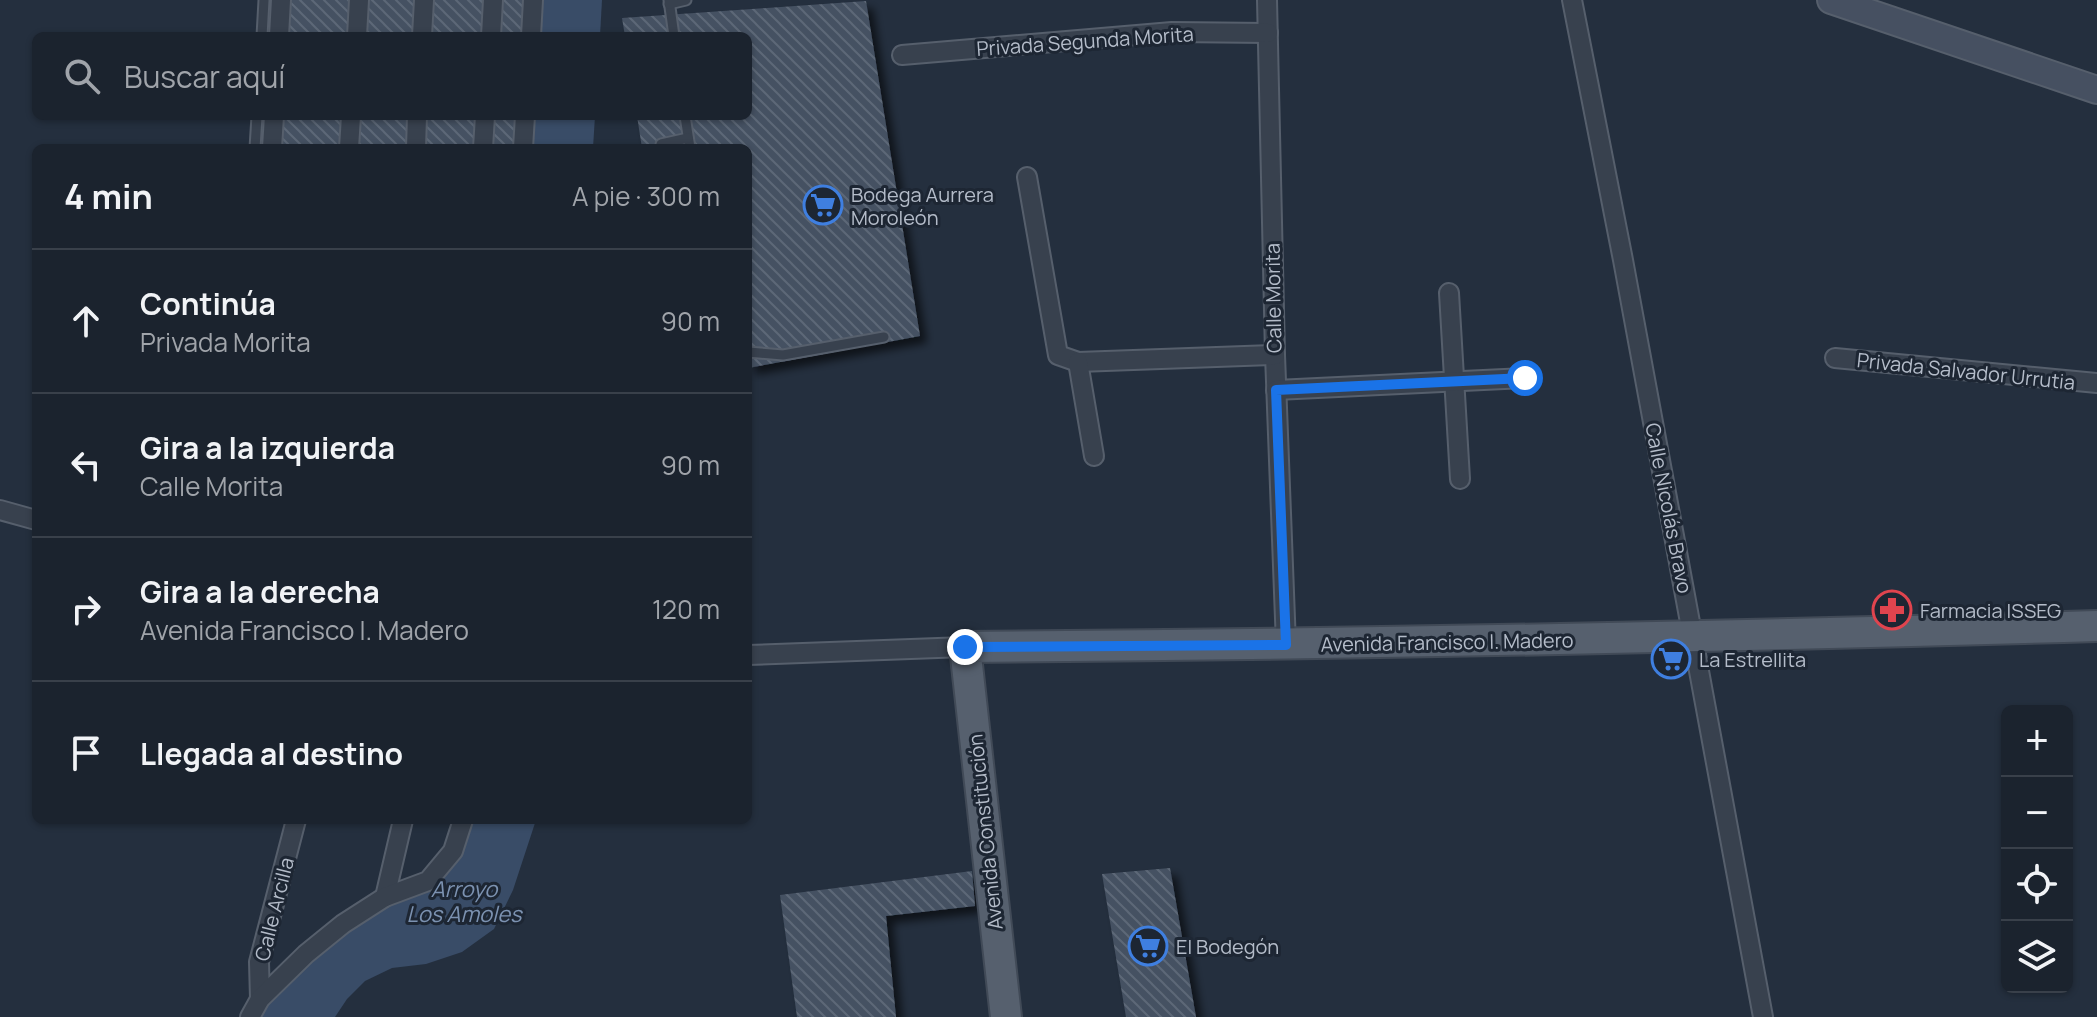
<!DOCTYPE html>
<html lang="es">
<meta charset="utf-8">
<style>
:root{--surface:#1b232e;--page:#242b36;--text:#f1f3f6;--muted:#a0a4aa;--line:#39404a}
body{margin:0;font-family:Manrope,sans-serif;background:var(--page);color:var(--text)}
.controls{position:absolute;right:24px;bottom:24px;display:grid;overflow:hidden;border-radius:12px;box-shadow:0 2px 6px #0004}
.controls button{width:72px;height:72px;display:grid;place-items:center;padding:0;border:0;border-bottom:2px solid var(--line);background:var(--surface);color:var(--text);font:40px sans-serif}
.stop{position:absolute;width:24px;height:24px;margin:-18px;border:6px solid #1a73e8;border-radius:50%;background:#fff}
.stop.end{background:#1a73e8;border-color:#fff;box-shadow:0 2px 8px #0008}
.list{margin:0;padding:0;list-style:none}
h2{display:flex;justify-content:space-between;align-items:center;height:104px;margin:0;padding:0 32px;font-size:34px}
h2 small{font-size:26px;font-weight:400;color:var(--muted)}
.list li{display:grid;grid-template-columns:52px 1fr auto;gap:24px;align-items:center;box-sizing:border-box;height:144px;padding:0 32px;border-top:2px solid var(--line)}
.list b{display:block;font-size:30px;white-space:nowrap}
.list p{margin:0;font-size:26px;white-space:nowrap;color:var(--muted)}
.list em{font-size:26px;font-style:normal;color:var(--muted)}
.icon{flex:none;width:44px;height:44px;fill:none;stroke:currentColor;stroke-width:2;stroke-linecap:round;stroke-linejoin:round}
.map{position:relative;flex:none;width:2097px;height:1017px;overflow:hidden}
.search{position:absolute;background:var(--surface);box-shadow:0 2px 6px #0004;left:32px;top:32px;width:720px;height:88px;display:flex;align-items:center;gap:20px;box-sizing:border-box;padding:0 28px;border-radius:12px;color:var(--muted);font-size:30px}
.panel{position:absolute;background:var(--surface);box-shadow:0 2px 6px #0004;left:32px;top:144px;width:720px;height:680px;border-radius:12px}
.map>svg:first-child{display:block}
.water{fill:#394c67}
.building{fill:url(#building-back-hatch);filter:url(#shadow)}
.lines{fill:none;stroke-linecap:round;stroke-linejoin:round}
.lane-casing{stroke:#565f6c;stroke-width:13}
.street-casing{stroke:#565f6c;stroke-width:22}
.secondary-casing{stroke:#565f6c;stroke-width:30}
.primary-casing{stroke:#414a57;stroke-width:34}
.lane{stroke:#38414e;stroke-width:9}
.street{stroke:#38414e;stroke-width:18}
.secondary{stroke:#465061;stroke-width:26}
.primary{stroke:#56606e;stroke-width:30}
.route{stroke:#1a73e8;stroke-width:10}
.labels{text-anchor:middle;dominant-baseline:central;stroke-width:6;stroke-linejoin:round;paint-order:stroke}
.street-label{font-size:20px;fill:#b4bcc9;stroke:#1d2633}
.poi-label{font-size:20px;fill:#b4bcc9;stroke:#1d2633;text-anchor:start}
.water-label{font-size:22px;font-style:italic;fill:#7c92b1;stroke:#1d2633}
</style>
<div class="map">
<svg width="2097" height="1017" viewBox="0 0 2097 1017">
<defs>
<pattern id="building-back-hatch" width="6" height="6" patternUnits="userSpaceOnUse" patternTransform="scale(2)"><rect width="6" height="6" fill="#455162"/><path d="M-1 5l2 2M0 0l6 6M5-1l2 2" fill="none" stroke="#5d6877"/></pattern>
<filter id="shadow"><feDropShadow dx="7" dy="7" stdDeviation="4" flood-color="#0009"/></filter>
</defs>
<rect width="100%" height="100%" fill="#242f3e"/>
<g class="water">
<path d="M 535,0 L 602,0 L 600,36 L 533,36 Z"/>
<path d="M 527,116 L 595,116 L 593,148 L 525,148 Z"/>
<path d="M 467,820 L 536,820 L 513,890 L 494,929 L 462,952 L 426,964 L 392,968 L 365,981 L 347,999 L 335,1017 L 253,1017 L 270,994 L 387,900 L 429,884 Z"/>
</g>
<g class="building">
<path d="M 286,0 L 526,0 L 523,36 L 284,36 Z"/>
<path d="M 866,1 L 920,336 L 748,368 L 748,148 L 642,148 L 637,116 L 748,116 L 748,36 L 625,36 L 622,18 Z"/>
<path d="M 280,116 L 517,116 L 514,148 L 278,148 Z"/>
<path d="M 1170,868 L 1196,1017 L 1126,1017 L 1102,874 Z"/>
<path d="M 972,871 L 975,906 L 886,916 L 896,1017 L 797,1017 L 780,895 Z"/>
</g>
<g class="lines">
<defs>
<g id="lane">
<path d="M 669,0 L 674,36"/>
<path d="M 669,4 L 686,0"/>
<path d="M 262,36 L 264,0"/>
<path d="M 685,116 L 690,148"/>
<path d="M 255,148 L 257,116"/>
<path d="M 662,148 L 661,144 L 688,138"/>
<path d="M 748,352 L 783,355 L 884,337"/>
</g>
<g id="street">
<path d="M 1267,0 L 1275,355 L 1286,645"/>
<path d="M 1572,0 L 1623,260 L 1763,1017"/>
<path d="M 279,36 L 281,0"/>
<path d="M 357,36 L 359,0"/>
<path d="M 422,36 L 424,0"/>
<path d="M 491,36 L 493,0"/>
<path d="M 531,36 L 533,0"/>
<path d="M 902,55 L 1172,32 L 1268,33"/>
<path d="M 272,148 L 274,116"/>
<path d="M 349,148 L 351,116"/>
<path d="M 416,148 L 417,116"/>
<path d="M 483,148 L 485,116"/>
<path d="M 523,148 L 525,116"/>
<path d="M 1027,177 L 1058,355 L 1078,362 L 1275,355"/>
<path d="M 1449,293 L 1460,479"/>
<path d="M 1835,358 L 2097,383"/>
<path d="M 1078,362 L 1094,456"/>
<path d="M 1276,390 L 1525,378"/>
<path d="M 0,510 L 36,520"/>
<path d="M 748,655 L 965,647"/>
<path d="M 385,897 L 403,820"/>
<path d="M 260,999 L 259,962 L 296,820"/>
<path d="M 250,1017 L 260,999 L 306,954 L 343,924 L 385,897 L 428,881 L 453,851 L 463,820"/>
</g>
<path id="secondary" d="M 1831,0 L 2097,90"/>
<path id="primary" d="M 1006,1017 L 965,647 C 1342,644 1720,637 2097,626"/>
</defs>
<use href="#lane" class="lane-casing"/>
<use href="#street" class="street-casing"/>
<use href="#secondary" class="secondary-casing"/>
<use href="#primary" class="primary-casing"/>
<use href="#lane" class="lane"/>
<use href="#street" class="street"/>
<use href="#secondary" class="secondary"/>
<use href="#primary" class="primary"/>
</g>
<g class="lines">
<path class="route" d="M 965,647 L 1286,645 L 1276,390 L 1525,378"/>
</g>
<defs>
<symbol id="supermarket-ring" viewBox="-11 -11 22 22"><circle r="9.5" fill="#1d2633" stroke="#3f7fe0" stroke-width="1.5"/><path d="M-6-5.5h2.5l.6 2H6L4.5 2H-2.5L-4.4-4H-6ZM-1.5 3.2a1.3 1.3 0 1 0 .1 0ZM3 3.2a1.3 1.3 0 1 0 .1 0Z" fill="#3f7fe0"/></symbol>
<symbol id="pharmacy-ring" viewBox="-11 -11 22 22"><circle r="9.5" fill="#1d2633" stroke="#e0444e" stroke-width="1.5"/><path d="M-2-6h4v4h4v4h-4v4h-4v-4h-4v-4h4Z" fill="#e0444e"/></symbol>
</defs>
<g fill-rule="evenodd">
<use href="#supermarket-ring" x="801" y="183" width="44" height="44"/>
<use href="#pharmacy-ring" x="1870" y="588" width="44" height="44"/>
<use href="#supermarket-ring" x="1649" y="637" width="44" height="44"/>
<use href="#supermarket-ring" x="1126" y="924" width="44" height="44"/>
</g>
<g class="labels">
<g class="street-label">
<text transform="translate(1085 41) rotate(-4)">Privada Segunda Morita</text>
<text transform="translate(1273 298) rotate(-91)">Calle Morita</text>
<text transform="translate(1966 371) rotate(6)">Privada Salvador Urrutia</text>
<text transform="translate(1669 508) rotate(79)">Calle Nicolás Bravo</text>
<text transform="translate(1447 642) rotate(-1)">Avenida Francisco I. Madero</text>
<text transform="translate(985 832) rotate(-96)">Avenida Constitución</text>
<text transform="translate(274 909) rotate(-76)">Calle Arcilla</text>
</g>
<g class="poi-label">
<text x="851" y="194">Bodega Aurrera<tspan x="851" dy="23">Moroleón</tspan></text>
<text x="1920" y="610">Farmacia ISSEG</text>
<text x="1699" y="659">La Estrellita</text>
<text x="1176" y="946">El Bodegón</text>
</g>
<g class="water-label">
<text x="464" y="889">Arroyo<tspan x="464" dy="25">Los Amoles</tspan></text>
</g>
</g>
</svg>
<div class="controls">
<button>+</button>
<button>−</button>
<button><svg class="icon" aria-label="locate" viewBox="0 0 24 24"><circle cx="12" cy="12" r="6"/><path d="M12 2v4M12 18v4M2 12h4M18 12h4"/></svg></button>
<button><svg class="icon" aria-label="layers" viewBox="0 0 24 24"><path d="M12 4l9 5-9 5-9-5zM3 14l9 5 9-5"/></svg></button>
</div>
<div class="stop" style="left:1525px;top:378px"></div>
<div class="stop end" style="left:965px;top:647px"></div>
<div class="search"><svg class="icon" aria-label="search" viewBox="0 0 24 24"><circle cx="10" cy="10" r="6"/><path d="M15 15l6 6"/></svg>Buscar aquí</div>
<section class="panel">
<h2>4 min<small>A pie · 300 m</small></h2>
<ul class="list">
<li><svg class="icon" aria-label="ahead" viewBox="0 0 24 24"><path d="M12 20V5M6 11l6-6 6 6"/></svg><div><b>Continúa</b><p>Privada Morita</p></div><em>90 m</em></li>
<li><svg class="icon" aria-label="left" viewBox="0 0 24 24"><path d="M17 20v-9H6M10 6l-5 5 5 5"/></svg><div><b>Gira a la izquierda</b><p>Calle Morita</p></div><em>90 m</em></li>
<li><svg class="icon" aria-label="right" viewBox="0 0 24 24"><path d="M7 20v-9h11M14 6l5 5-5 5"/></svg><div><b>Gira a la derecha</b><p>Avenida Francisco I. Madero</p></div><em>120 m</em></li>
<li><svg class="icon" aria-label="arrive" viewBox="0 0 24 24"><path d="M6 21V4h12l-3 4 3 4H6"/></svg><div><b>Llegada al destino</b></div></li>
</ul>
</section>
</div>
